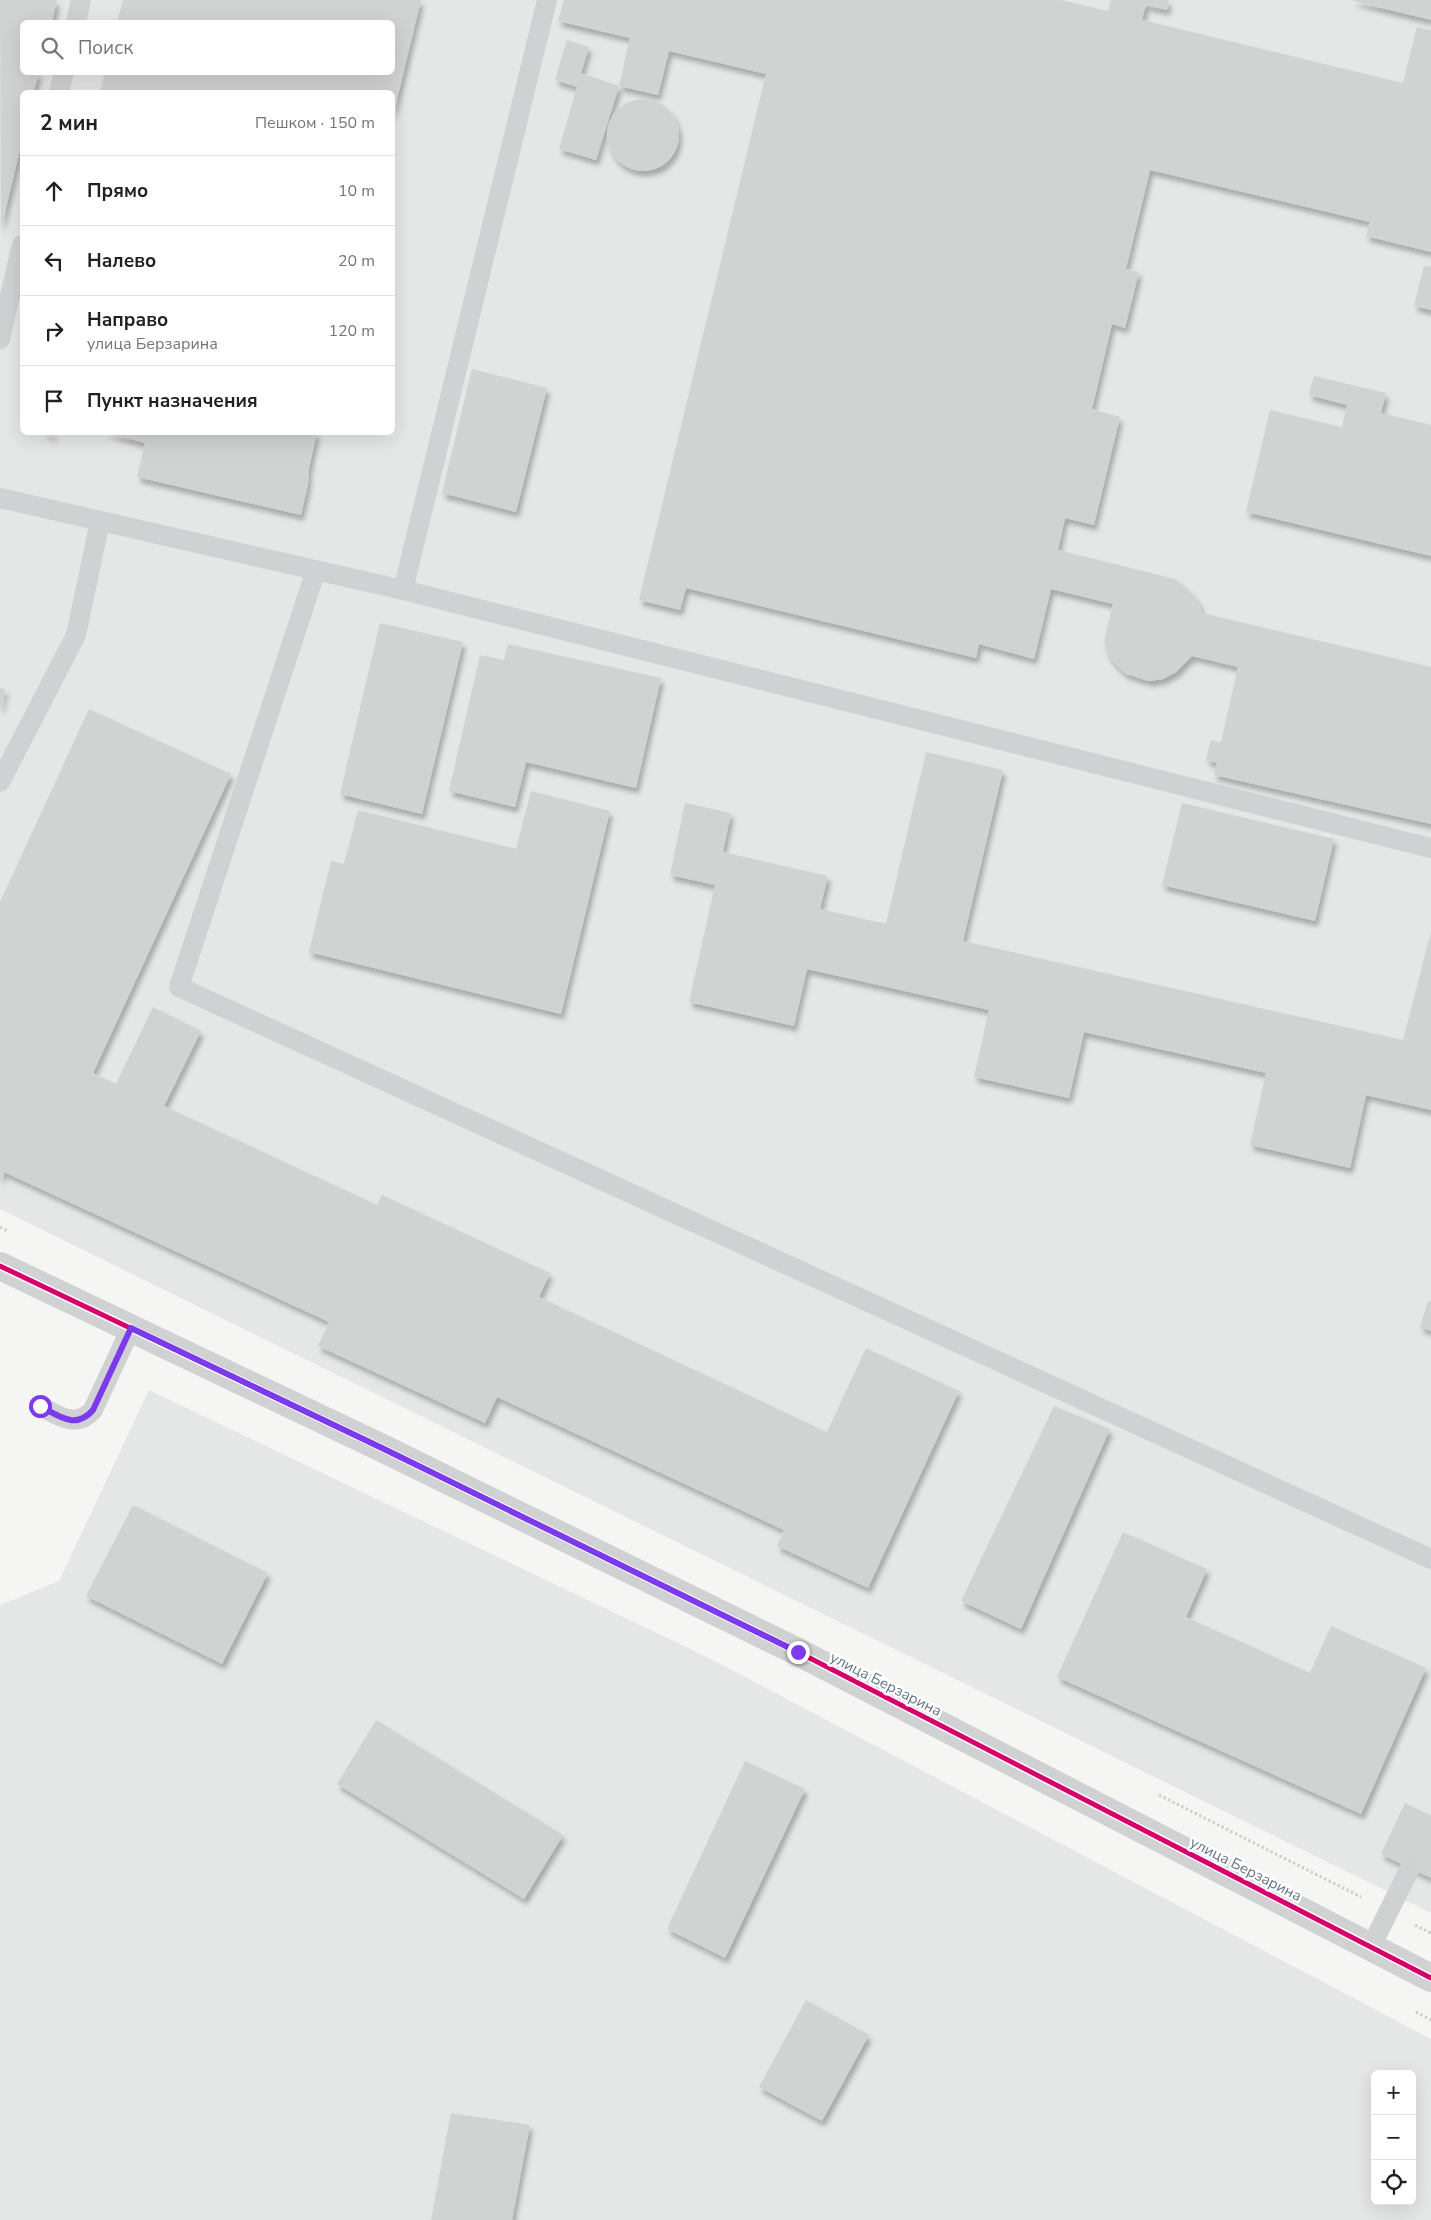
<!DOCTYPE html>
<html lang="ru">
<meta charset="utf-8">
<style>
:root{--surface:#fff;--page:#f2f2f2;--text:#202124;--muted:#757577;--line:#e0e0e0}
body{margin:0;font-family:"Nunito Sans",sans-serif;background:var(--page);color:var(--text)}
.controls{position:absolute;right:15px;bottom:15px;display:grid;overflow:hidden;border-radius:8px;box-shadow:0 5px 20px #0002}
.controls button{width:45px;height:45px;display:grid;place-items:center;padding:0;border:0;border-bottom:1px solid var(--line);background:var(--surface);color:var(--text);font:25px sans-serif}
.stop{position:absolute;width:15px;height:15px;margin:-11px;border:4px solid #7c3aed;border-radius:50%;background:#fff}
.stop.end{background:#7c3aed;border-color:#fff;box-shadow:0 1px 5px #0008}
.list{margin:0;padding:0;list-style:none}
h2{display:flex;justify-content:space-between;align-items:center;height:65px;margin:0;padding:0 20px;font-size:21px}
h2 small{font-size:16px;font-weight:400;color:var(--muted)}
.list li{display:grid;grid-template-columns:32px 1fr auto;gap:15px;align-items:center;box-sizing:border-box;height:70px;padding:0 20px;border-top:1px solid var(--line)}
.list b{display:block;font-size:19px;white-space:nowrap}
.list p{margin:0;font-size:16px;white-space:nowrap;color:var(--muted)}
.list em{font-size:16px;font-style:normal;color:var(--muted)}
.icon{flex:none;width:28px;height:28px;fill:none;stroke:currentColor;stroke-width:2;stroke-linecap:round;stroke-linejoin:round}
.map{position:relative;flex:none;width:1431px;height:2220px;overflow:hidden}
.search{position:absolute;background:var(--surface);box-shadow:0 5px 20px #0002;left:20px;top:20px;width:375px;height:55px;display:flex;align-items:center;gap:12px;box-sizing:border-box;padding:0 18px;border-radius:8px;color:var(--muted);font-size:19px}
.panel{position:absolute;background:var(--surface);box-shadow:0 5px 20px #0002;left:20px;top:90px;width:375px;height:345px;border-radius:8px}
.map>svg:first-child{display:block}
.built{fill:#e5e7e6;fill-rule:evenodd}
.building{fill:#d1d2d2;filter:url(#shadow)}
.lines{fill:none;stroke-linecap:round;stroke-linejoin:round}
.path{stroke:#cecece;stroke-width:3;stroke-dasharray:2.5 2.5;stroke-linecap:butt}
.service{stroke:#d0d1d2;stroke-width:20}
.tertiary{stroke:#d0d1d2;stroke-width:28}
.cycleway-casing{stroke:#fff;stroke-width:8}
.cycleway{stroke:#d6006c;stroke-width:5}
.route{stroke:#7c3aed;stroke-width:6}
.labels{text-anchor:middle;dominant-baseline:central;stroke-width:5;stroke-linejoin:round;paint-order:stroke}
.street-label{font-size:15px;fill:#627586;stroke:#fff}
</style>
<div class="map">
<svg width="1431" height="2220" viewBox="0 0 1431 2220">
<defs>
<filter id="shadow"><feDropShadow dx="3" dy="5.5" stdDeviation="2.5" flood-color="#0004"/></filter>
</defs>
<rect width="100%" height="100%" fill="#f5f5f3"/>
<g class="built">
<path d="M 0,0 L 1431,0 L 1431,1913 L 0,1209 ZM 22,22 L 392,22 L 392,72 L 22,72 ZM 22,92 L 392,92 L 392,432 L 22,432 Z"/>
<path d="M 149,1390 L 711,1659 L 1431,2039 L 1431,2220 L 0,2220 L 0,1605 L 59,1581 ZM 1375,2074 L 1412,2074 L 1412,2201 L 1375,2201 Z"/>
</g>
<g class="building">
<path d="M 0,0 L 57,0 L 52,22 L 22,22 L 22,72 L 39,72 L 34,92 L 22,92 L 22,141 L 1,229 Z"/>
<path d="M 123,0 L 421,0 L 393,116 L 392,92 L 100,92 L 105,72 L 392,72 L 392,22 L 117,22 Z"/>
<path d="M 564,0 L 1061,0 L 1108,11 L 1111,0 L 1169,0 L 1167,10 L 1146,5 L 1142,20 L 1403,83 L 1417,27 L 1431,30 L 1431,252 L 1366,236 L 1370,222 L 1150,170 L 1126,269 L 1139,272 L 1125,328 L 1112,324 L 1092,409 L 1120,417 L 1094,525 L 1065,518 L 1058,550 L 1175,579 L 1189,590 L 1198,601 L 1202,613 L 1431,667 L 1431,824 L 1214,775 L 1217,763 L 1206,760 L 1211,740 L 1221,742 L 1238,667 L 1192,656 L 1176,672 L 1163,679 L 1149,681 L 1126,674 L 1115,664 L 1108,655 L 1104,641 L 1113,604 L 1051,589 L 1034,659 L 979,644 L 976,658 L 686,588 L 680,610 L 639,600 L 766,74 L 669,51 L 658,95 L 619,86 L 596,160 L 559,149 L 577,87 L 555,80 L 567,40 L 589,47 L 581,73 L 619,86 L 630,38 L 558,21 Z"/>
<path d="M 1431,0 L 1431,20 L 1353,1 L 1353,0 Z"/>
<circle cx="643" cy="135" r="36"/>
<path d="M 1424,266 L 1431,267 L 1431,310 L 1414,306 Z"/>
<path d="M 472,369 L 547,388 L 516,512 L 442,493 Z"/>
<path d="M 1314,376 L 1386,393 L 1381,413 L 1431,425 L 1431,556 L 1246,512 L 1270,410 L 1342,427 L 1347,405 L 1309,395 Z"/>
<path d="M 41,432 L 54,432 L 53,436 Z"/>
<path d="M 104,432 L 317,432 L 309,468 L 308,484 L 301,515 L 137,477 L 145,443 Z"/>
<path d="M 380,623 L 463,642 L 422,814 L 340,794 Z"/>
<path d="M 508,644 L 661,678 L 636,788 L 526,762 L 515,807 L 449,791 L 480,655 L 504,660 Z"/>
<path d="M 0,688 L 5,689 L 1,709 L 0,709 Z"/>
<path d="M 89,709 L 231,774 L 93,1073 L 116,1084 L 153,1007 L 201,1031 L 164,1106 L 377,1205 L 382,1195 L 550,1273 L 539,1297 L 827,1432 L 866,1348 L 959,1391 L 868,1588 L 777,1546 L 784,1530 L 497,1397 L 485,1423 L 318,1346 L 329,1322 L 4,1172 L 0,1181 L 0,902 Z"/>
<path d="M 926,752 L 1003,770 L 963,941 L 1403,1040 L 1431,932 L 1431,1110 L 1366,1095 L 1350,1168 L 1250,1145 L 1266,1073 L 1084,1032 L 1069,1098 L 974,1077 L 989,1010 L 807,969 L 794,1026 L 689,1002 L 715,885 L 670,875 L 685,803 L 731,813 L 723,852 L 828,876 L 820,909 L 886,924 Z"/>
<path d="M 531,791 L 610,811 L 561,1014 L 309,952 L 331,861 L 344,864 L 358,810 L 516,849 Z"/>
<path d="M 1182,803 L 1334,839 L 1315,921 L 1162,885 Z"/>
<path d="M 1428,1301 L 1431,1301 L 1431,1331 L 1420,1327 Z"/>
<path d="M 1054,1406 L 1110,1429 L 1021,1629 L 961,1601 Z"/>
<path d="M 133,1505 L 268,1573 L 222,1664 L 86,1596 Z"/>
<path d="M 1123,1532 L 1207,1569 L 1186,1617 L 1310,1673 L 1331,1626 L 1426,1668 L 1361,1814 L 1057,1677 Z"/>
<path d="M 376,1720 L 563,1835 L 524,1899 L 337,1784 Z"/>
<path d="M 745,1761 L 805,1789 L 725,1958 L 667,1929 Z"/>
<path d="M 1405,1803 L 1431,1816 L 1431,1878 L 1381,1854 Z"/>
<path d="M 806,2000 L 869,2035 L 822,2121 L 759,2087 Z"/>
<path d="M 451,2113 L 530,2125 L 512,2220 L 431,2220 Z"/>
</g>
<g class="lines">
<g class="path">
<path d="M 0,1227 L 8,1231"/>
<path d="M 1159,1795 L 1361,1897"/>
<path d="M 1415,1925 L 1431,1933"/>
<path d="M 1416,2012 L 1431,2020"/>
</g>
<g class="service">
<path d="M 76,22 L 81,0"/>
<path d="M 59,92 L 64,72"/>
<path d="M 0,339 L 22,245"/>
<path d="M 0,498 L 403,590 L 1431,848"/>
<path d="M 316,570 L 179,987 L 1431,1559"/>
<path d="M 403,590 L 547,0"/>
<path d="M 0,782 L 76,635 L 100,521"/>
<path d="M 40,1406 C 59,1416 76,1429 93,1410 L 131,1328"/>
<path d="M 1371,1947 L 1410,1868"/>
</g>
<path class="tertiary" d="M 0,1266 L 382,1448 L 798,1652 L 1431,1978"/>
<defs>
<path id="cycleway" d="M 0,1266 L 382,1448 L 798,1652 L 1431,1978"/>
</defs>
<use href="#cycleway" class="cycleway-casing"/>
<use href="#cycleway" class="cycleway"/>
</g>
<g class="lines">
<path class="route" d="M 40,1406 C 59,1416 76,1430 93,1410 L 131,1328 L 382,1448 L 798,1652"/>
</g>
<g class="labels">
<g class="street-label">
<text transform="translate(886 1684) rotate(27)">улица Берзарина</text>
<text transform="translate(1246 1869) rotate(27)">улица Берзарина</text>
</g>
</g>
</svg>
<div class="controls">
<button>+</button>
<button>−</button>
<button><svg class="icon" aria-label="locate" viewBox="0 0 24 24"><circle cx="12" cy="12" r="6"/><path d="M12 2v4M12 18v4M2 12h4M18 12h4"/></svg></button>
</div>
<div class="stop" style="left:40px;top:1406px"></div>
<div class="stop end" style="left:798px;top:1652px"></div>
<div class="search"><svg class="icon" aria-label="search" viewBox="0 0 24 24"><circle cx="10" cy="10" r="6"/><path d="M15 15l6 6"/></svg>Поиск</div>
<section class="panel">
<h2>2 мин<small>Пешком · 150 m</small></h2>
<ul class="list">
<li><svg class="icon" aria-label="ahead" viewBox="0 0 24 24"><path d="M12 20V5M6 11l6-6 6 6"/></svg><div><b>Прямо</b></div><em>10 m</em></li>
<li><svg class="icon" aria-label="left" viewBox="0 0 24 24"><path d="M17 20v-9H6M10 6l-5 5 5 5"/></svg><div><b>Налево</b></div><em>20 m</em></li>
<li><svg class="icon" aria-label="right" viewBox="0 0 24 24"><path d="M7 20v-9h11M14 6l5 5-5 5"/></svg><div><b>Направо</b><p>улица Берзарина</p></div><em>120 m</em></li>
<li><svg class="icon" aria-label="arrive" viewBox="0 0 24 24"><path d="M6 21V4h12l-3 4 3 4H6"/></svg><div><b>Пункт назначения</b></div></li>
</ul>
</section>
</div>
